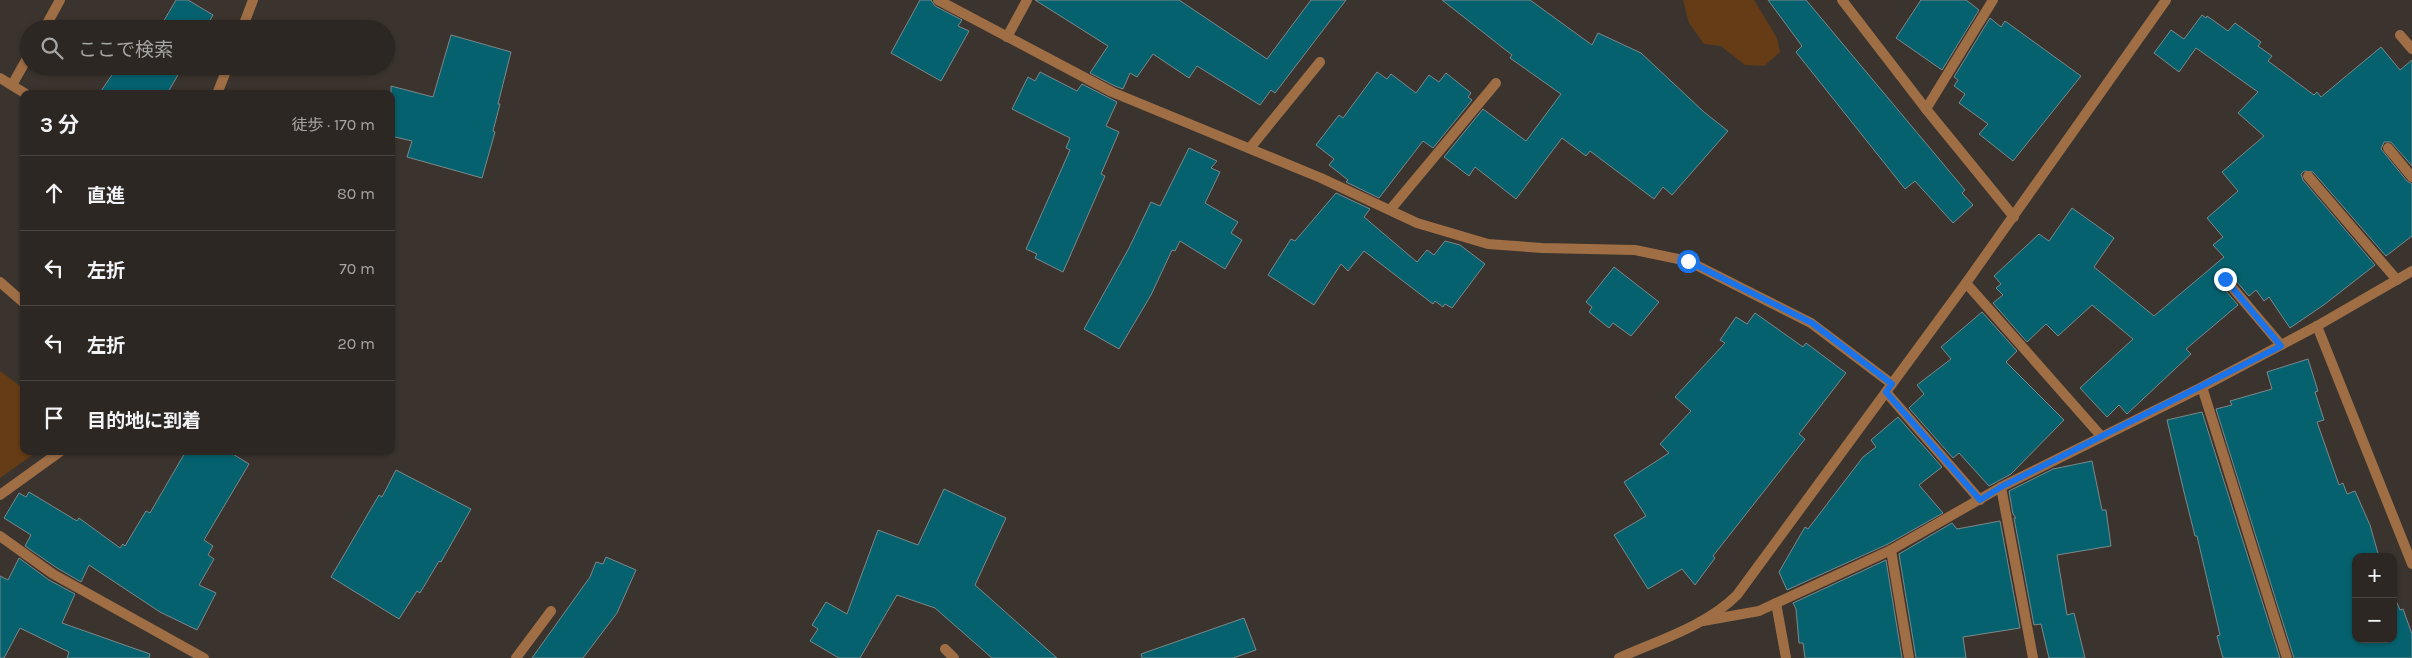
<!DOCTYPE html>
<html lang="ja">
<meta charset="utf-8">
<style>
:root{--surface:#2c2722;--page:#38332f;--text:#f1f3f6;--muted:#a6a5a5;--line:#484440}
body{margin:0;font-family:Karla,"Noto Sans JP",sans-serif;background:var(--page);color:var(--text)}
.controls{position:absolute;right:15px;bottom:15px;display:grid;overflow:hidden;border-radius:10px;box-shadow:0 1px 4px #0004}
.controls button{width:45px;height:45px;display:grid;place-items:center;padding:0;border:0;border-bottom:1px solid var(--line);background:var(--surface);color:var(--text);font:25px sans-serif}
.stop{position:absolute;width:15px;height:15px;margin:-11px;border:4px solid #1a73e8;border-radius:50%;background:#fff}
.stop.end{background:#1a73e8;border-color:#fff;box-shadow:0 1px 5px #0008}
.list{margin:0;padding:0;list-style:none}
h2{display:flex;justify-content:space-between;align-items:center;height:65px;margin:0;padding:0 20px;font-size:21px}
h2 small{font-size:16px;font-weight:400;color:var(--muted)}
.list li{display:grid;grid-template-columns:32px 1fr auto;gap:15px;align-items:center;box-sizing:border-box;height:75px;padding:0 20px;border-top:1px solid var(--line)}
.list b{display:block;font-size:19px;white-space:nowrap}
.list em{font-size:16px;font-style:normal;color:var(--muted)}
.icon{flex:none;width:28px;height:28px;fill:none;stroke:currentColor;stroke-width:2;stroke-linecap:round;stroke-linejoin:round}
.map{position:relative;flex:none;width:2412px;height:658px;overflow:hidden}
.search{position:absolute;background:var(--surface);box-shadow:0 1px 4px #0004;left:20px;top:20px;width:375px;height:55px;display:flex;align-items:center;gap:12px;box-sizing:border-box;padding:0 18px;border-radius:28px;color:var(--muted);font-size:19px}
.panel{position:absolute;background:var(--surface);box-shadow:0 1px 4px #0004;left:20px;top:90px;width:375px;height:365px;border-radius:10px}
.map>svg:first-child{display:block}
.green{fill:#653c16}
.building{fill:#06616e;stroke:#7c888a}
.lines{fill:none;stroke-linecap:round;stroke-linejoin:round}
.service{stroke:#9f6e45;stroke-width:10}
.minor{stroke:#9f6e45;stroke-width:10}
.tertiary{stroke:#9f6e45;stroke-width:10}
.route{stroke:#1a73e8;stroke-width:6}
</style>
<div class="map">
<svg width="2412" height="658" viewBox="0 0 2412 658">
<rect width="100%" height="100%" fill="#3b342e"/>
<g class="green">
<path d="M 1683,0 L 1754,0 L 1777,38 L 1780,52 L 1764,66 L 1745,65 L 1721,46 L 1704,44 L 1689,23 Z"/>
<path d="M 0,371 L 24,389 L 24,451 L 38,451 L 0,478 Z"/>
</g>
<g class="building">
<path d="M 176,0 L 188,0 L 213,15 L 205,29 L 159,29 Z"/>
<path d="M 920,0 L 931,0 L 935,6 L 962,20 L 958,26 L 969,31 L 941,81 L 891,53 Z"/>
<path d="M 1035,0 L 1179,0 L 1267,59 L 1311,0 L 1346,0 L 1275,93 L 1271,90 L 1260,105 L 1197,66 L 1189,78 L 1153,54 L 1137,77 L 1130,73 L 1123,89 L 1115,86 L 1090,73 L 1108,46 Z"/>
<path d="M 1442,0 L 1530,0 L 1592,45 L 1598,33 L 1641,53 L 1704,112 L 1728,131 L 1672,195 L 1663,187 L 1654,199 L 1590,151 L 1586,156 L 1562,138 L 1516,199 L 1475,167 L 1469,176 L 1444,157 L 1483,109 L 1526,141 L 1561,94 L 1510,58 L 1512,55 Z"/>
<path d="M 1768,0 L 1806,0 L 1965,190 L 1962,193 L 1973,205 L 1953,223 L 1915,181 L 1905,189 L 1796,52 L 1802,46 Z"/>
<path d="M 1921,0 L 1966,0 L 1979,10 L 1942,70 L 1896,38 Z"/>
<path d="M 2202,15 L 2206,18 L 2207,16 L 2228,31 L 2235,23 L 2261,42 L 2258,46 L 2272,56 L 2268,61 L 2314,95 L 2317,92 L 2321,97 L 2381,47 L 2400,70 L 2412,60 L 2412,166 L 2391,142 L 2384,142 L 2381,149 L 2407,181 L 2412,184 L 2412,236 L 2386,256 L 2313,172 L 2304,171 L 2301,174 L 2303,180 L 2375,265 L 2325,304 L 2290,328 L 2269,297 L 2264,301 L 2256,290 L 2249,296 L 2230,274 L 2221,273 L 2218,277 L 2219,283 L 2238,305 L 2186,349 L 2191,354 L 2127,414 L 2119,405 L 2107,417 L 2080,388 L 2133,339 L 2092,305 L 2058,336 L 2046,324 L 2027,342 L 1993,303 L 2003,295 L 1996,288 L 2001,284 L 1994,276 L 2039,234 L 2049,241 L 2072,208 L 2114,238 L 2094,267 L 2154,316 L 2224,257 L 2213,245 L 2223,237 L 2207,218 L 2238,191 L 2222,172 L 2264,136 L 2238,113 L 2258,92 L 2196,48 L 2179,72 L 2154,53 L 2171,30 L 2184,39 Z"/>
<path d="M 1990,18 L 2001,27 L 2005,21 L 2081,76 L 2013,161 L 1979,134 L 1988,124 L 1959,103 L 1965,94 L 1954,86 L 1958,80 L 1954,77 Z"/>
<path d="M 451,35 L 511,52 L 498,104 L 500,104 L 493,131 L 495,132 L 482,178 L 407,157 L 412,141 L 391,136 L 391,86 L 433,97 Z"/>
<path d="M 118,66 L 183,66 L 167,94 L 99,94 Z"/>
<path d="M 1040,72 L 1077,91 L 1082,84 L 1117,102 L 1106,126 L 1119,132 L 1101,174 L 1105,176 L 1063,272 L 1035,258 L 1037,254 L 1026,249 L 1070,150 L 1066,148 L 1070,138 L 1012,109 L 1028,77 L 1035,81 Z"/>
<path d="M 1377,72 L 1387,79 L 1391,74 L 1416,93 L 1429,75 L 1439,82 L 1446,73 L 1471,93 L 1468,97 L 1472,100 L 1433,148 L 1423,141 L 1379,198 L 1346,182 L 1348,180 L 1329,165 L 1334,159 L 1316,145 L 1339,115 L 1343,118 Z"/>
<path d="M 1189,148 L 1217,161 L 1211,168 L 1220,172 L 1205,203 L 1238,222 L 1231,233 L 1242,240 L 1225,269 L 1180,241 L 1175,251 L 1172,250 L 1151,295 L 1119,349 L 1084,329 L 1129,248 L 1151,202 L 1160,206 Z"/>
<path d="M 1336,193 L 1370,209 L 1364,217 L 1417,262 L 1427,250 L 1434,255 L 1445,241 L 1460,245 L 1485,264 L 1452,308 L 1445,304 L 1443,307 L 1435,301 L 1433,304 L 1364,251 L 1348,271 L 1341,264 L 1314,305 L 1268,275 L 1291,239 L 1295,241 Z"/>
<path d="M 1614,267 L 1659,302 L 1631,336 L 1613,323 L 1609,328 L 1589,312 L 1592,307 L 1586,302 Z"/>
<path d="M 1982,312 L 2017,351 L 2006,362 L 2064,420 L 2011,474 L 1989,486 L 1959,453 L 1953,458 L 1909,408 L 1924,394 L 1917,385 L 1951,359 L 1941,347 Z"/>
<path d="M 1755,313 L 1803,347 L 1806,343 L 1846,373 L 1799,434 L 1805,439 L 1713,556 L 1715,558 L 1695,585 L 1682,569 L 1648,589 L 1614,535 L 1646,516 L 1624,482 L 1669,453 L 1660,444 L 1691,411 L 1675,397 L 1725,343 L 1720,340 L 1736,317 L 1747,324 Z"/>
<path d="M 2308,359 L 2318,391 L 2315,392 L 2324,420 L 2317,422 L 2339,485 L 2343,483 L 2347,494 L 2355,491 L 2370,525 L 2379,557 L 2356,557 L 2356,639 L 2393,639 L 2393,593 L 2400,610 L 2403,609 L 2412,634 L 2412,658 L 2294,658 L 2216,409 L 2232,405 L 2230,401 L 2272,389 L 2267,372 Z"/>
<path d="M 2202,412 L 2280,658 L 2223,658 L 2217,636 L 2220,635 L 2197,536 L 2195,536 L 2184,492 L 2167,420 Z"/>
<path d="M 1898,417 L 1942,467 L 1919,485 L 1943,513 L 1888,544 L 1787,590 L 1779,572 L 1805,527 L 1808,529 L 1863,457 L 1876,447 L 1871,440 Z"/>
<path d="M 186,451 L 228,451 L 249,464 L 204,540 L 213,546 L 208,555 L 214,559 L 199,585 L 216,593 L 197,630 L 160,612 L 89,565 L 81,582 L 57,568 L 25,546 L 31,535 L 4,518 L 19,493 L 26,497 L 29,492 L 77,521 L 79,518 L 120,548 L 123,544 L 125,546 L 146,511 L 150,513 Z"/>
<path d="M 2092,461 L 2102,510 L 2106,510 L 2111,546 L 2057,555 L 2067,615 L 2074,613 L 2085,658 L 2049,658 L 2041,624 L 2034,625 L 2014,518 L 2016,518 L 2013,514 L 2009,491 L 2053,469 Z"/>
<path d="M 396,470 L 471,509 L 441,562 L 439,561 L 420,593 L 417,591 L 399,619 L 331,577 L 379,495 L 382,497 Z"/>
<path d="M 944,489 L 1006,518 L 975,585 L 1057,658 L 992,658 L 935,608 L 897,595 L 860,658 L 839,658 L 810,641 L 818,629 L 812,625 L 826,602 L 847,614 L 878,530 L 918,545 Z"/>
<path d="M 2000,521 L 2020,628 L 1963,637 L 1966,658 L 1916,658 L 1899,554 L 1952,523 L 1957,529 Z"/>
<path d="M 606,557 L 636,570 L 617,613 L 583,658 L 532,658 L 590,577 L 596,562 L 603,564 Z"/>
<path d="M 19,558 L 49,580 L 75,594 L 62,623 L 150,654 L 149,658 L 67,658 L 69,652 L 20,628 L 4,658 L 0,658 L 0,576 L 8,580 Z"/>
<path d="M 1886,560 L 1902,658 L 1805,658 L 1803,643 L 1799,643 L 1796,609 L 1793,603 Z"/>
<path d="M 1244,618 L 1256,650 L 1233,658 L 1142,658 L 1141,654 Z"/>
</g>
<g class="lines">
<g class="service">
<path d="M 1250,148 L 1320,62"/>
<path d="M 2388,148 L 2412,177"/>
<path d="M 2308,176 L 2397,280"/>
<path d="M 1390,210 L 1496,83"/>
<path d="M 2225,279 L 2281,345"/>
<path d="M 2001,487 L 2033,658"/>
<path d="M 945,649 L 954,658"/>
<path d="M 516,658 L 551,611"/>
</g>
<g class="minor">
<path d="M 938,0 L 1112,92 L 1321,178 L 1417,223 L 1488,244 L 1542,248 L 1635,250 L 1688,261 L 1811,323 L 1892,384"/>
<path d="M 1842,0 L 1926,109 L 2014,217"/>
<path d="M 44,29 L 60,0"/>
<path d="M 242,29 L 253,0"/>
<path d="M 2400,35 L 2412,49"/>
<path d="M 1007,37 L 1027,0"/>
<path d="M 0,78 L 26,94"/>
<path d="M 12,85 L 29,55"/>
<path d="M 217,94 L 228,66"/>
<path d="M 1926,109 L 1993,0"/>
<path d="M 0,282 L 24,303"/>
<path d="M 1966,283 L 2101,436"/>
<path d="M 2317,326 L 2412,564"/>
<path d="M 2202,387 L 2287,658"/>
<path d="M 1886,392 L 1980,500"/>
<path d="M 0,495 L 61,451"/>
<path d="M 0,536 L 53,574 L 204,658"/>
<path d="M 1891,550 L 1909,658"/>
<path d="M 1776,603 L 1786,658"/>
<path d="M 1703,621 L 1759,611 L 1891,550 L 2001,487 L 2202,387 L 2317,326 L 2412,271"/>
</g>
<path class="tertiary" d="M 1619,658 C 1659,640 1706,626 1737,595 L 1966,283 L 2166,0"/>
</g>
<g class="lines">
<path class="route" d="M 1688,261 L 1812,323 L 1892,384 L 1886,392 L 1980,500 L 2001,487 L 2281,346 L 2225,279"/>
</g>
</svg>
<div class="controls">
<button>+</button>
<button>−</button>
</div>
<div class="stop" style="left:1688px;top:261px"></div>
<div class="stop end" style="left:2225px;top:279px"></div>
<div class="search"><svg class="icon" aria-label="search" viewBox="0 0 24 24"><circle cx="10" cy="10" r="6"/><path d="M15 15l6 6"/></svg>ここで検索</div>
<section class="panel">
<h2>3 分<small>徒歩 · 170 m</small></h2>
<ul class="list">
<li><svg class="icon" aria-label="ahead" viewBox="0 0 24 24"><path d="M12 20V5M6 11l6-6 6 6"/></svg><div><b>直進</b></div><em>80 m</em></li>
<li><svg class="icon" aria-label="left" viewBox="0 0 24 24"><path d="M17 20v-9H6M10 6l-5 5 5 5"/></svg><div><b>左折</b></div><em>70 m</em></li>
<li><svg class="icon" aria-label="left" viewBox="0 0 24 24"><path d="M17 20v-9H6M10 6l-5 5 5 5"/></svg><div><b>左折</b></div><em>20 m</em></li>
<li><svg class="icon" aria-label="arrive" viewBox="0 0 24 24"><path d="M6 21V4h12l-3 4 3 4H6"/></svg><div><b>目的地に到着</b></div></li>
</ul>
</section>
</div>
